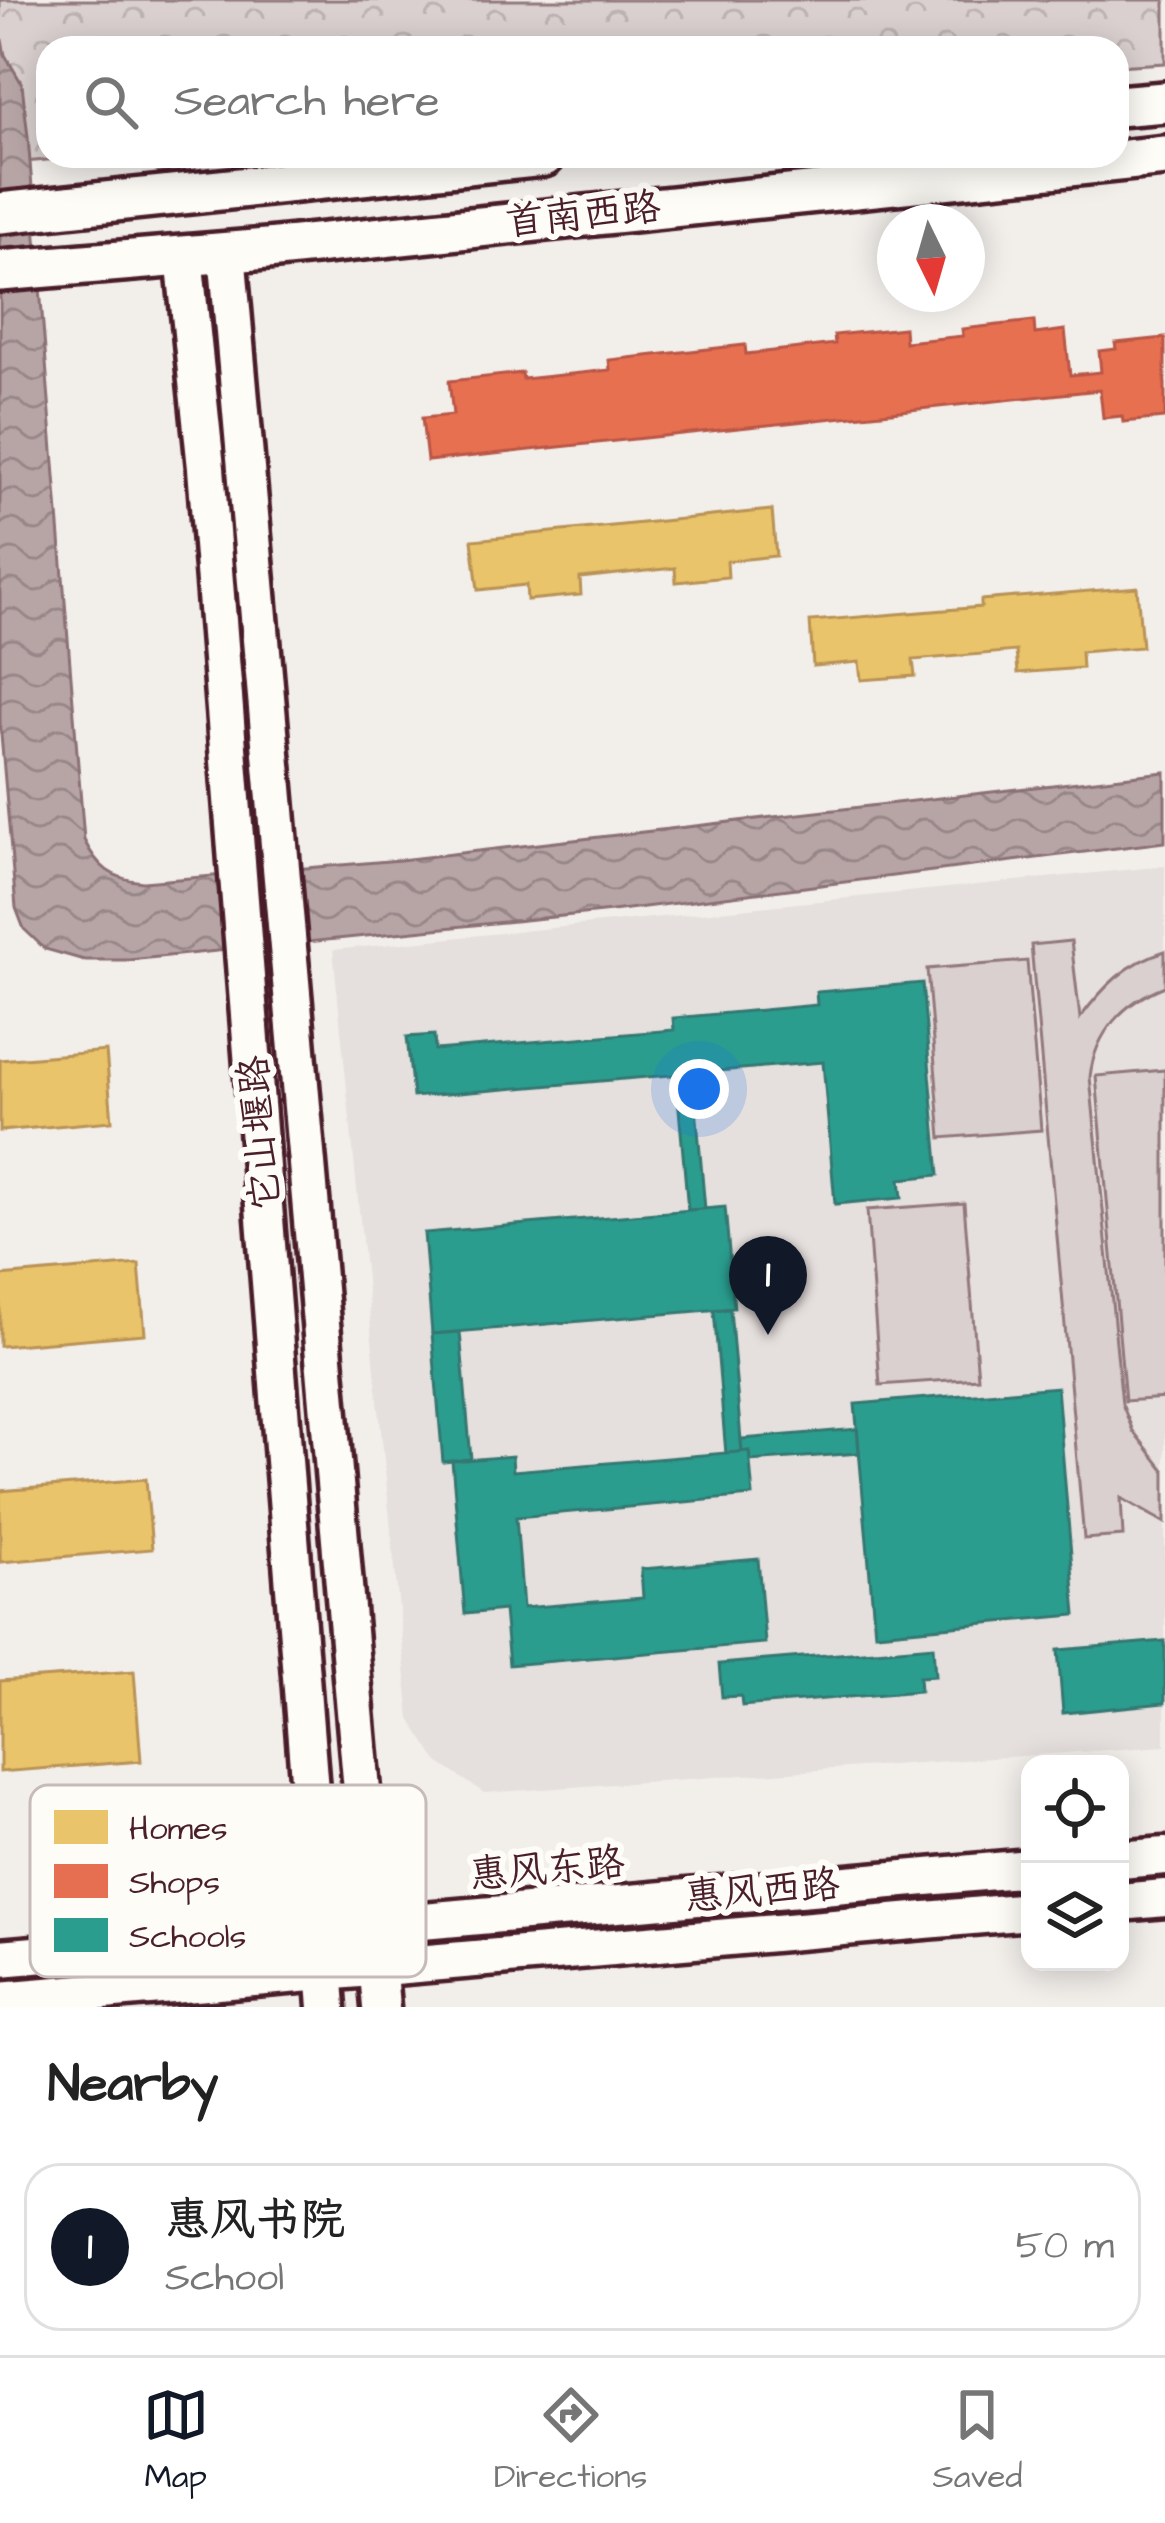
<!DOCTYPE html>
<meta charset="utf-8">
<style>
:root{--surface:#fff;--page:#f6f6f6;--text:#222;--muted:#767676;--line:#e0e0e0;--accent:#111827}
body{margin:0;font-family:"Architects Daughter","LXGW WenKai TC",sans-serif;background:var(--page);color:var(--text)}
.controls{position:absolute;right:36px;bottom:36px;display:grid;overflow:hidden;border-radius:24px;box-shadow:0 6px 30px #0003}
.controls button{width:108px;height:108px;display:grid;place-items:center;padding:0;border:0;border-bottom:3px solid var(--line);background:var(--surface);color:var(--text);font:60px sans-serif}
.compass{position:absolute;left:877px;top:204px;width:108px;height:108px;border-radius:50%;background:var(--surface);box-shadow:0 6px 30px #0003;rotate:175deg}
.you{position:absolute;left:699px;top:1089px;width:42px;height:42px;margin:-30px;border:9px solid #fff;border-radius:50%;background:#1a73e8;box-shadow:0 0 0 18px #1a73e833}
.badge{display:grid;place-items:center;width:78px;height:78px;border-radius:50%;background:var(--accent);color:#fff;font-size:39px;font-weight:700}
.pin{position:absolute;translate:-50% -99px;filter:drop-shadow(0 3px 6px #0008)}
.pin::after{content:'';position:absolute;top:63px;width:42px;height:36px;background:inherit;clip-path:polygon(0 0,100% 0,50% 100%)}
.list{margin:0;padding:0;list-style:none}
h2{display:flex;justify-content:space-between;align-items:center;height:156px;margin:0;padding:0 48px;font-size:51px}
h2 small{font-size:39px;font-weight:400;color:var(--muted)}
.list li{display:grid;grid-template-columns:78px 1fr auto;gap:36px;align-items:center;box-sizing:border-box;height:168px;margin:0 24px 24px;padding:0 24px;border:3px solid var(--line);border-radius:36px}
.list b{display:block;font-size:45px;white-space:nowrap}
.list p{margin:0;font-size:39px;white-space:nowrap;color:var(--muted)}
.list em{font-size:39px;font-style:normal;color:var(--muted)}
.icon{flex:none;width:66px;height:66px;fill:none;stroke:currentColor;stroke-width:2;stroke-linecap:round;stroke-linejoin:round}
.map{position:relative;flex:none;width:1165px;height:2007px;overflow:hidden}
.search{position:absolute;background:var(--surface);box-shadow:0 6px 30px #0003;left:36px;right:36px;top:36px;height:132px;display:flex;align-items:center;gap:30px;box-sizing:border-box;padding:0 42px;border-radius:36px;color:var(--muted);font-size:45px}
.sheet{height:348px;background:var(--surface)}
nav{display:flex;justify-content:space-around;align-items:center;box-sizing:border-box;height:168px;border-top:3px solid var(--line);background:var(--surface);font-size:33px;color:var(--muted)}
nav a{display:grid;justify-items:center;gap:6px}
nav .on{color:var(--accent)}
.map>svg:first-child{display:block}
.built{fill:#e5dfdd}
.forest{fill:url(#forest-crowns);stroke:#92787d;stroke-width:3}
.pitch{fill:#d9d0cf;stroke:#92787d;stroke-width:3}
.water{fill:url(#water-waves);stroke:#8b6f75;stroke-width:3}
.homes{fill:#e9c46a;stroke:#b99257;stroke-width:3}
.shops{fill:#e76f51;stroke:#b85746;stroke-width:3}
.schools{fill:#2a9d8f;stroke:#347771;stroke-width:3}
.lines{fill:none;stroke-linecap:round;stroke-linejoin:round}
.tertiary-casing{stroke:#4a1f2b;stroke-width:45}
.secondary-casing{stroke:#4a1f2b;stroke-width:48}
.tertiary{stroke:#fdfcf7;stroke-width:36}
.secondary{stroke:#fdfcf7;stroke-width:39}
.labels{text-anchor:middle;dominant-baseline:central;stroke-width:12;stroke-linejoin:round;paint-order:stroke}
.street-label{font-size:39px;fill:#4a1f2b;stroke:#fdfcf7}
.key{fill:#fdfcf7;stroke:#c7baba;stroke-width:3}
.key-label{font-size:33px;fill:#4a1f2b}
</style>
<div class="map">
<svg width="1165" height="2007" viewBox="0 0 1165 2007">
<defs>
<pattern id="forest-crowns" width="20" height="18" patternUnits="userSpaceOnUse" patternTransform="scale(3)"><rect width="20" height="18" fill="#d9d0cf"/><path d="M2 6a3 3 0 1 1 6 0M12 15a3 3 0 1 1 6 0" fill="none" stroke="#bcb2b2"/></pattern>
<pattern id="water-waves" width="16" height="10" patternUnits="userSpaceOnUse" patternTransform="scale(3)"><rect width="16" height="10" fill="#b7a5a6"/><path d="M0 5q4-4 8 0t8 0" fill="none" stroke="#978687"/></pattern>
</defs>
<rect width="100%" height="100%" fill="#f2efeb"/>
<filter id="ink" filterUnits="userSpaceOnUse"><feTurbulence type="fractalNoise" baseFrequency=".00833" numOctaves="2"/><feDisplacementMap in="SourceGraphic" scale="24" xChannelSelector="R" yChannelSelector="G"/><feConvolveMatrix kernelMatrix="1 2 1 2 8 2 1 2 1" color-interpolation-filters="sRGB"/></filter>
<g filter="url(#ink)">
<path class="built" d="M 1165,866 L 1165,1746 L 484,1793 L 438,1762 L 410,1719 L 333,950 Z"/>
<path class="forest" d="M 0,0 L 1165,0 L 1165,63 L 1117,66 L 1117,48 L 48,48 L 48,156 L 93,156 L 0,164 Z"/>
<g class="pitch">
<path d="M 1071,941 L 1080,1018 C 1104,986 1126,963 1165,951 L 1165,986 C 1124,1002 1095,1032 1090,1077 L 1122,1404 L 1133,1431 L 1165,1471 L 1165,1523 L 1121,1498 L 1123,1536 L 1084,1539 L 1031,945 Z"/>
<path d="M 1027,961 L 1041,1130 L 941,1138 L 927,969 Z"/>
<path d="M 1165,1070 L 1165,1398 L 1125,1401 L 1096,1076 Z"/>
<path d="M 964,1203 L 978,1378 L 880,1385 L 867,1210 Z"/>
</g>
<path class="water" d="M 0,30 L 5,55 L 22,84 L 28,137 L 84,840 C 98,868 112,879 143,882 L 400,860 L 1165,772 L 1165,842 L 612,911 L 129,960 L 84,960 L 45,949 L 24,929 L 16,908 L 0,723 Z"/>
<g class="homes">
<path d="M 772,510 L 776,556 L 727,561 L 728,577 L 676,582 L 675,568 L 580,578 L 581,595 L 527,600 L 526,585 L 478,590 L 472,540 Z"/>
<path d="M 1137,587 L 1142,647 L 1081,652 L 1082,668 L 1018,673 L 1016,651 L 913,660 L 915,676 L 861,680 L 859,662 L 813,666 L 810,621 L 981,607 L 981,600 Z"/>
<path d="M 106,1051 L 112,1121 L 0,1131 L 0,1060 Z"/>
<path d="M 139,1264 L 145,1334 L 0,1346 L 0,1276 Z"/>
<path d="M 146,1479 L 152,1549 L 0,1562 L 0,1491 Z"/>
<path d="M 134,1671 L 141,1761 L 0,1772 L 0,1681 Z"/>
</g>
<path class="shops" d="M 1034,321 L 1035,334 L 1065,330 L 1070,375 L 1101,372 L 1099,351 L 1116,349 L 1115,343 L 1165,338 L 1165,418 L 1123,422 L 1122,416 L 1103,418 L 1100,390 L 427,461 L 422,418 L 453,415 L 449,381 L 522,373 L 523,379 L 610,370 L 609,360 L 745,345 L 746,354 L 835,344 L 834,335 L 904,328 L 905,342 L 963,336 L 962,329 Z"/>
<g class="schools">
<path d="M 922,983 L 939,1175 L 900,1179 L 902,1198 L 835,1204 L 823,1062 L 413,1097 L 407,1037 L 434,1035 L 435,1050 L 674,1030 L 673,1018 L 817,1005 L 816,992 Z"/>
<path d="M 693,1073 L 705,1209 L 688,1210 L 676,1075 Z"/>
<path d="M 725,1207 L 734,1308 L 432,1334 L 424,1233 Z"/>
<path d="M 730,1309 L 742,1452 L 726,1454 L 714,1310 Z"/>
<path d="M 460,1332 L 471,1459 L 443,1462 L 432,1334 Z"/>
<path d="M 1057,1387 L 1076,1615 L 875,1633 L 855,1404 Z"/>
<path d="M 857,1429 L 859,1453 L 750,1461 L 749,1451 L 742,1452 L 741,1439 Z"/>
<path d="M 749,1451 L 753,1496 L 516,1517 L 523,1608 L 643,1598 L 641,1569 L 758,1559 L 765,1643 L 509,1665 L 504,1610 L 465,1614 L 452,1461 L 512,1456 L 513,1471 Z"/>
<path d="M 1165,1641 L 1165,1703 L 1063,1713 L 1058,1650 Z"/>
<path d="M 933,1646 L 935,1676 L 919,1677 L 920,1691 L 742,1706 L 741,1696 L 722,1697 L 719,1664 Z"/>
</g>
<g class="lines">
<defs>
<g id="tertiary">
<path d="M 227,252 L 381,2007"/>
<path d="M 184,256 L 206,468 L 327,2007"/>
<path d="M 1120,1860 L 1165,1856"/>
<path d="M 1120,1902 L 1165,1898"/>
<path d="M 0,1958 L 1030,1868"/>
<path d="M 0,2000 L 1030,1911"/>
</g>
<g id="secondary">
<path d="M 1117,106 L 1165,102"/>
<path d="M 0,213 L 544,156"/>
<path d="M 0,271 L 267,249 L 1165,156"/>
</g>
</defs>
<use href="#tertiary" class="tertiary-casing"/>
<use href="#secondary" class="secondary-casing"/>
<use href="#tertiary" class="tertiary"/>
<use href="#secondary" class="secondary"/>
</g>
</g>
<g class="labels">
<g class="street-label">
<text transform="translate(583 216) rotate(-6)">首南西路</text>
<text transform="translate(261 1133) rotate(-95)">它山堰路</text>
<text transform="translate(547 1870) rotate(-5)">惠风东路</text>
<text transform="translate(762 1892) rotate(-5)">惠风西路</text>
</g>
</g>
<rect x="30" y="1785" width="396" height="192" rx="18" class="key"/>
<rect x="54" y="1810" width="54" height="34" fill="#e9c46a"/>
<rect x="54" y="1864" width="54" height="34" fill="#e76f51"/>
<rect x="54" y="1918" width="54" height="34" fill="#2a9d8f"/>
<g class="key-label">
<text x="129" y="1839">Homes</text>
<text x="129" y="1893">Shops</text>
<text x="129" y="1947">Schools</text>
</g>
</svg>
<div class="controls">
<button><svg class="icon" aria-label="locate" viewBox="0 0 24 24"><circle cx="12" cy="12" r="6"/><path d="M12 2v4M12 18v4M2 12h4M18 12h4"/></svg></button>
<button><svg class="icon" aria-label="layers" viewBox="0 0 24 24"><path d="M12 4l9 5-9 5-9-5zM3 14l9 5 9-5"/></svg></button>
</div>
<svg class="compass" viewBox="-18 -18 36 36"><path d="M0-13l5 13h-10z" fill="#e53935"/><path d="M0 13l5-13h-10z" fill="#767676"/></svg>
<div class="you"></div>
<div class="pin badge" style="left:768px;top:1335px">1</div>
<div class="search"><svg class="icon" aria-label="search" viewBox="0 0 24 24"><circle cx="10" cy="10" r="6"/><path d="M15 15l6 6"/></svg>Search here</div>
</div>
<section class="sheet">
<h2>Nearby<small></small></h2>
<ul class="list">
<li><span class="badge">1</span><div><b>惠风书院</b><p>School</p></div><em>50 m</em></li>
</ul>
</section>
<nav>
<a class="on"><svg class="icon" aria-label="map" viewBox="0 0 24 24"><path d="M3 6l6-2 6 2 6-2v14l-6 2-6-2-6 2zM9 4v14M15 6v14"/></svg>Map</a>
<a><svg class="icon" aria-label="directions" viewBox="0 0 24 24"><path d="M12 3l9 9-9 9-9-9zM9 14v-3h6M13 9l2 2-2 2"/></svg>Directions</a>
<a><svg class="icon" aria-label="saved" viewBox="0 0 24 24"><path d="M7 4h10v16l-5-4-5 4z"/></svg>Saved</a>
</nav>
